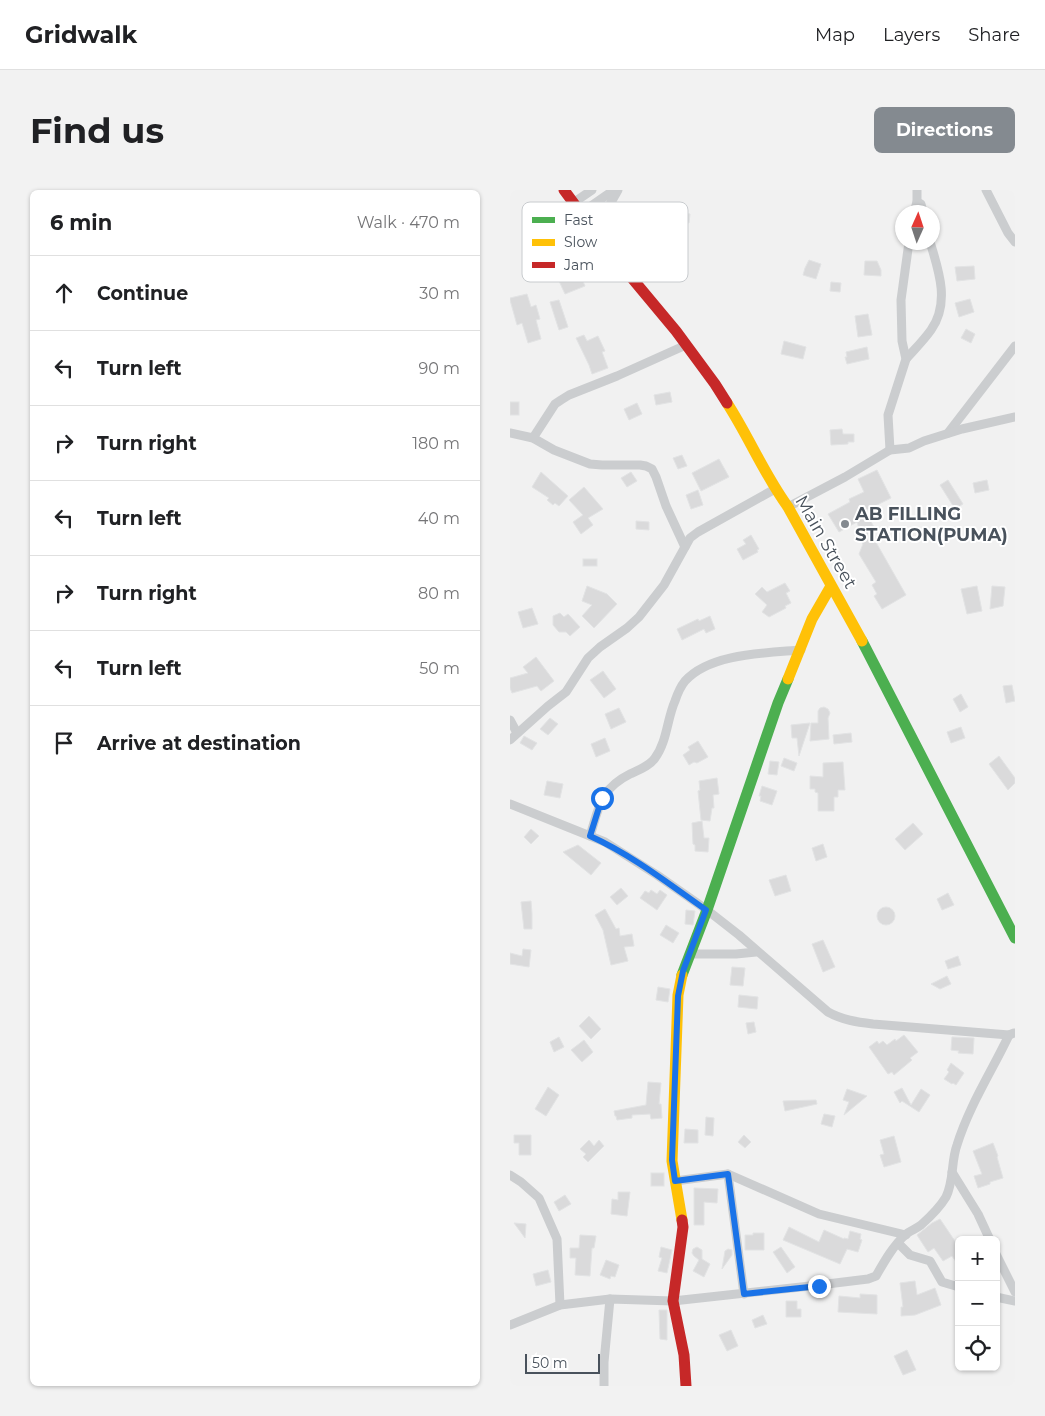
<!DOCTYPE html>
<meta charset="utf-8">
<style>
:root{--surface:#fff;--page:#f2f2f2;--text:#202124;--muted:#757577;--line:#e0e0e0;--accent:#848a90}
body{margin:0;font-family:Montserrat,sans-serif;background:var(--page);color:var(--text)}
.controls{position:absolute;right:15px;bottom:15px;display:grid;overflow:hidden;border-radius:8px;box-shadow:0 1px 4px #0004}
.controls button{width:45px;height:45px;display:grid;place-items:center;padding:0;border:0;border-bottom:1px solid var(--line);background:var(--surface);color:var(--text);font:25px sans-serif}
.compass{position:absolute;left:385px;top:15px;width:45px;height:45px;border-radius:50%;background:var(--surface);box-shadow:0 1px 4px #0004;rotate:3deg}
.scale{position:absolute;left:15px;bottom:12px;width:75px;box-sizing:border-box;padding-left:5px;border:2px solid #49525c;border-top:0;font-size:14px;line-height:18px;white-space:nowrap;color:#49525c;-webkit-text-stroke:4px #fff;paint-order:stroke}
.stop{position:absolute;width:15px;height:15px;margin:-11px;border:4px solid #1a73e8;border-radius:50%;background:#fff}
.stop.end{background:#1a73e8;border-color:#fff;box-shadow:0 1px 5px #0008}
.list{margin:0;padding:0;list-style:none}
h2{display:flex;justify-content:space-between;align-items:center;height:65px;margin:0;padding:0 20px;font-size:21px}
h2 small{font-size:16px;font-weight:400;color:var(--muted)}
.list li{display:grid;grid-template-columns:32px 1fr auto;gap:15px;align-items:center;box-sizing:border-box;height:75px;padding:0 20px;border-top:1px solid var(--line)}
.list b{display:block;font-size:19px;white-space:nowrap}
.list em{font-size:16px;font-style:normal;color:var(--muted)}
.icon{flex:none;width:28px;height:28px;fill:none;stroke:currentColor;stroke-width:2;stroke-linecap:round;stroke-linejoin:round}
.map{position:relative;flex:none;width:505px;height:1196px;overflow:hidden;border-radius:8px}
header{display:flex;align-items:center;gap:30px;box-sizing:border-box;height:70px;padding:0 25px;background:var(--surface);border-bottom:1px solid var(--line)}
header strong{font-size:24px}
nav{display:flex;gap:28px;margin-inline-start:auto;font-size:18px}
.intro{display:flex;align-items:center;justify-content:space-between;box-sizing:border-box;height:120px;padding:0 30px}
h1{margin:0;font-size:35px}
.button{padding:12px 22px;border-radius:8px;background:var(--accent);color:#fff;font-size:18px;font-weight:700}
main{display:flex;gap:30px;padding:0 30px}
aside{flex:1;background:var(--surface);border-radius:8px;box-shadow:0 1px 4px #0004}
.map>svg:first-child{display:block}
.building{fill:#dadadb;stroke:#e2e3e4}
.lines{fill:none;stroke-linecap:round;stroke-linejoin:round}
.street{stroke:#cbcdcf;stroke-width:9}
.fast{stroke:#4caf50;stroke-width:11}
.slow{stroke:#ffc107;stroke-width:11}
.jam{stroke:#c62828;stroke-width:11}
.route{stroke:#1a73e8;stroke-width:6}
.poi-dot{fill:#848a90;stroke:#fff;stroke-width:2}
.labels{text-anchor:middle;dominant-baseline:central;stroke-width:4;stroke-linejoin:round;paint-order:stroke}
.poi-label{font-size:18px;font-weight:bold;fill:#49525c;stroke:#fff;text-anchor:start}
.street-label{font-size:18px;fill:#49525c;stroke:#fff}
.key{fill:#fff;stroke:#c8cbce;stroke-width:1}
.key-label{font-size:14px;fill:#49525c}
</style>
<header>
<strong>Gridwalk</strong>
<nav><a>Map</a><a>Layers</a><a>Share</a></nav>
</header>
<div class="intro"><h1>Find us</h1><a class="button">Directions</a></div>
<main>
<aside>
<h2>6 min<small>Walk · 470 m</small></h2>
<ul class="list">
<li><svg class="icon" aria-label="ahead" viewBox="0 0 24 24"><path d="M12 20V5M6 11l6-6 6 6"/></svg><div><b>Continue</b></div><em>30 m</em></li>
<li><svg class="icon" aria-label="left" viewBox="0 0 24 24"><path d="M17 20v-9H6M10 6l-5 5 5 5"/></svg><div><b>Turn left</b></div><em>90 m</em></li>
<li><svg class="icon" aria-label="right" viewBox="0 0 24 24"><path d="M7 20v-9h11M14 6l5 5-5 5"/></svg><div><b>Turn right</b></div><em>180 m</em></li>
<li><svg class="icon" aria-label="left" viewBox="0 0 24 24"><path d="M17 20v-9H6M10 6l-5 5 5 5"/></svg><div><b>Turn left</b></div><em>40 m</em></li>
<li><svg class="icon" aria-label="right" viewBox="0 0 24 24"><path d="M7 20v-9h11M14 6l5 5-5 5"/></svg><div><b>Turn right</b></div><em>80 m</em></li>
<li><svg class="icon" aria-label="left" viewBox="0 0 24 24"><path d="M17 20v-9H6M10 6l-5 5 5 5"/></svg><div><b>Turn left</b></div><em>50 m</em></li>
<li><svg class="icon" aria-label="arrive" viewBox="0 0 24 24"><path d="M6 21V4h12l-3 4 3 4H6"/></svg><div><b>Arrive at destination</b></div></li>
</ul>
</aside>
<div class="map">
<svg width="505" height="1196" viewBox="0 0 505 1196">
<rect width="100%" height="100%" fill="#f1f1f1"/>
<g class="building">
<path d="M 164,22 L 180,24 L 179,33 L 163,31 Z"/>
<path d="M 299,70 L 311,74 L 306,89 L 293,85 L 295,78 Z"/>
<path d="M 355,71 L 367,71 L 371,80 L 371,86 L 354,85 Z"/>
<path d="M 464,76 L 465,89 L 447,91 L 445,77 Z"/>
<path d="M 69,82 L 75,96 L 55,104 L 49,91 Z"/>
<path d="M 321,92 L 331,93 L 330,102 L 320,101 Z"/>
<path d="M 17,104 L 21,117 L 26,115 L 30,129 L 26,130 L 31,149 L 18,153 L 12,133 L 7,135 L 0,110 L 0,108 Z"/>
<path d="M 460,109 L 464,122 L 449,127 L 445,113 Z"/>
<path d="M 49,110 L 58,137 L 49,140 L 40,112 Z"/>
<path d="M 358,124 L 362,145 L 348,147 L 345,126 Z"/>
<path d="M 456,139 L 465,144 L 461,153 L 451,148 Z"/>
<path d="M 74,145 L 77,151 L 88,146 L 95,161 L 92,162 L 98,178 L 82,184 L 79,175 L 66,148 Z"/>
<path d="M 274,151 L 296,157 L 293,169 L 271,164 Z"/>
<path d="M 357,157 L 359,169 L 337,174 L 335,167 L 337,167 L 336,162 Z"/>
<path d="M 160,202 L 162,212 L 146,215 L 144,205 Z"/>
<rect x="0" y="212" width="9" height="13"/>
<path d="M 127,213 L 132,224 L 119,230 L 114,219 Z"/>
<path d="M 332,239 L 333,244 L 344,244 L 344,252 L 338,252 L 338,254 L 321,255 L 320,240 Z"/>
<path d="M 172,265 L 177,276 L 168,279 L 163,268 Z"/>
<path d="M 209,269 L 219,287 L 191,301 L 182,283 Z"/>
<path d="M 367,280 L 381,308 L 355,321 L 364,337 L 359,340 L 396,405 L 372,419 L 364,406 L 367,404 L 362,395 L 366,392 L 349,364 L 353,354 L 350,351 L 351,346 L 347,332 L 329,342 L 318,324 L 340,312 L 339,309 L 354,302 L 348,289 Z"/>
<path d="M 31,282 L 58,306 L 49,316 L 45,313 L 43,315 L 37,310 L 39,308 L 22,297 Z"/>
<path d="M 121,282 L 127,291 L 117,297 L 111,288 Z"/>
<path d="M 438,290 L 453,314 L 445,319 L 430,295 Z"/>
<path d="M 477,290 L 479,300 L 465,303 L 463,293 Z"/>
<path d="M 74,297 L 93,319 L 78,328 L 83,335 L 71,344 L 63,332 L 73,325 L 59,310 Z"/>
<path d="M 188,300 L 193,315 L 181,319 L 176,305 Z"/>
<path d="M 126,331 L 139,332 L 139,340 L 126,339 Z"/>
<path d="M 241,345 L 249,359 L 247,360 L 248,362 L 233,370 L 227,359 L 236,354 L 233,350 Z"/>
<rect x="73" y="369" width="14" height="7"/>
<path d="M 275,393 L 280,401 L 276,403 L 281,413 L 275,416 L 276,418 L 259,427 L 252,422 L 257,415 L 245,404 L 252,397 L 257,402 Z"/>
<path d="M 77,396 L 97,404 L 107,414 L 84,438 L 72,426 L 82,415 L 72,411 Z"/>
<path d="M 467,396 L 472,421 L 457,424 L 451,399 Z"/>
<path d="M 482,396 L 495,397 L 493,416 L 480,419 Z"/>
<path d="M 22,418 L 28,434 L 13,438 L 8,422 Z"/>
<path d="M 50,423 L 54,427 L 58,424 L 70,437 L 60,446 L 56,442 L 49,442 L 43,435 L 43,426 Z"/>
<path d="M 200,426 L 205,439 L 196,443 L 194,439 L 172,450 L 167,439 L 188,429 L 189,431 Z"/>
<path d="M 26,467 L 44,491 L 31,501 L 27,496 L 2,503 L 0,498 L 0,488 L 18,483 L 13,477 Z"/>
<path d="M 93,481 L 106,499 L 94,508 L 80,490 Z"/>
<path d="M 502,495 L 505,511 L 496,513 L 493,496 Z"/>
<path d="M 451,504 L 458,517 L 450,522 L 443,509 Z"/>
<path d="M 314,517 L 318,519 L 320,523 L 318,528 L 319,549 L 300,551 L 301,533 L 308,533 L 308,521 L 310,518 Z"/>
<path d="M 109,518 L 116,532 L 101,539 L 95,524 Z"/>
<path d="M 40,528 L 48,534 L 38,545 L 30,539 Z"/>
<path d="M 300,533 L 289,566 L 287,548 L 282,548 L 281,535 Z"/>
<path d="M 451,537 L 455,548 L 441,553 L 437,542 Z"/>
<path d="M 341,543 L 342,552 L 324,554 L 323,545 Z"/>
<path d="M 14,546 L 27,553 L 22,560 L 10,553 Z"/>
<path d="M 95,548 L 100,561 L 86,567 L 81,554 Z"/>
<path d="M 188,551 L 198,567 L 187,573 L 184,572 L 179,575 L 173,565 L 180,560 L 178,557 Z"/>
<path d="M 489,566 L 505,588 L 505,593 L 498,600 L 479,574 Z"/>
<path d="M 274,568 L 287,573 L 284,581 L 271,576 Z"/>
<path d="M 260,571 L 269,572 L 267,585 L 258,584 Z"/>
<path d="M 333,572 L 335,600 L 328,600 L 328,607 L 324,607 L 324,621 L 308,621 L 308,603 L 305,602 L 305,599 L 300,599 L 300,586 L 313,587 L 313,573 Z"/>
<path d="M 207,588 L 209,604 L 203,605 L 204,618 L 202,618 L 200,631 L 191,630 L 188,601 L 190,600 L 189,591 Z"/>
<path d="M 37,591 L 53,594 L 50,608 L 34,605 Z"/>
<path d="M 252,596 L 267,601 L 262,615 L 250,611 L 251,606 L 249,606 Z"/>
<path d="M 192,631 L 194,648 L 199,648 L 198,662 L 185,661 L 185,655 L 183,654 L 182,633 Z"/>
<path d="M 403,633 L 413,644 L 395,660 L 385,649 Z"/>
<path d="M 21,639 L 29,646 L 21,654 L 14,647 Z"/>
<path d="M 313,654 L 317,667 L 306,671 L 302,658 Z"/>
<path d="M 68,655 L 91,673 L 81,685 L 53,662 Z"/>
<path d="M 276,685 L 281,701 L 265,706 L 259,690 Z"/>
<path d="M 111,698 L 118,706 L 107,715 L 100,707 Z"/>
<path d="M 141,700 L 147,704 L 150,700 L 157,705 L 147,720 L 130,708 L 135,701 L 139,703 Z"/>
<path d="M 438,703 L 444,715 L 432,720 L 427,709 Z"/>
<path d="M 21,711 L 22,724 L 22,739 L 14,739 L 11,712 Z"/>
<circle cx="376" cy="726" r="9"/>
<path d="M 95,719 L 106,739 L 109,738 L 110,746 L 122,744 L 124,756 L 114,757 L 118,771 L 101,775 L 93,740 L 85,725 Z"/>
<path d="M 176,720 L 185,721 L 183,735 L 175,734 Z"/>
<path d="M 156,735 L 169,743 L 163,753 L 150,745 Z"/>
<path d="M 313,750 L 325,777 L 313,782 L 302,754 Z"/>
<path d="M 13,759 L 21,760 L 19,777 L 0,774 L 0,763 L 12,766 Z"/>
<path d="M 448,766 L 451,775 L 438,779 L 435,771 Z"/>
<path d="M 222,777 L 235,778 L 233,796 L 220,795 Z"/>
<path d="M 437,786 L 441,794 L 430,799 L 421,794 Z"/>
<path d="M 148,797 L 160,799 L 158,812 L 146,810 Z"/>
<path d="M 229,805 L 248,807 L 247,819 L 228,817 Z"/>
<path d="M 79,826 L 91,839 L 81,849 L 69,836 Z"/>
<path d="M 244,832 L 246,842 L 238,844 L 236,833 Z"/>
<path d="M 394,845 L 408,862 L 400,868 L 402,870 L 384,885 L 382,882 L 378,884 L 359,857 L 367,851 L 369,854 L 373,851 L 377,855 L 385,849 L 386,851 Z"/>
<path d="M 49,847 L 54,857 L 44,862 L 40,852 Z"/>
<path d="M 442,847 L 464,848 L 463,864 L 448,863 L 449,861 L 441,860 Z"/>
<path d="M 74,850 L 83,862 L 72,872 L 61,860 Z"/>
<path d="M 441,873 L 454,883 L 446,895 L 443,893 L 442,894 L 434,889 L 439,882 L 437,880 Z"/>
<path d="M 138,892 L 151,893 L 149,914 L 151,914 L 152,928 L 141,929 L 140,924 L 122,925 L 122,928 L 107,930 L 106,926 L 105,926 L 104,921 L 136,915 Z"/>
<path d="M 38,897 L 49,905 L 36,926 L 25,919 Z"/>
<path d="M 392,898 L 401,915 L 411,899 L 420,905 L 409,922 L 392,911 L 390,913 L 384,902 Z"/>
<path d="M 337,899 L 357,906 L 334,925 L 339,912 L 333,910 Z"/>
<path d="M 306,910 L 307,914 L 275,921 L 273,911 Z"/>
<path d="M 314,924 L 325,926 L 322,937 L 311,934 Z"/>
<path d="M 196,927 L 204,928 L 203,946 L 195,945 Z"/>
<path d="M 175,939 L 188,940 L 188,953 L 174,953 Z"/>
<path d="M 4,945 L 21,945 L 21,965 L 9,965 L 9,953 L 4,953 Z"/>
<path d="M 234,945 L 241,952 L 235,958 L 228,952 Z"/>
<path d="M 384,946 L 391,972 L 374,977 L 370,965 L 374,964 L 370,950 Z"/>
<path d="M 79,950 L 84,956 L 89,950 L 94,956 L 78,972 L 73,967 L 76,964 L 70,959 Z"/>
<path d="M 483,953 L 488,966 L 487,967 L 493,988 L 480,992 L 480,994 L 468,998 L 464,986 L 472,984 L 463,961 Z"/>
<rect x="141" y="983" width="13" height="13"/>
<path d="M 184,998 L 208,999 L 207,1013 L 194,1012 L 194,1035 L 184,1035 Z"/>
<path d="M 108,1002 L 120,1002 L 117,1026 L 101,1024 L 102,1009 L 108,1010 Z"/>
<path d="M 55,1005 L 61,1014 L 49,1021 L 44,1012 Z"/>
<path d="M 430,1029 L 449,1057 L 449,1076 L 442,1066 L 433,1071 L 424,1058 L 418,1062 L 407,1045 L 422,1033 Z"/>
<path d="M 4,1033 L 16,1034 L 15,1048 Z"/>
<path d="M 279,1037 L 309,1052 L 314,1040 L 334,1049 L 334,1048 L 338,1049 L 340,1041 L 351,1044 L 350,1049 L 352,1050 L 348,1062 L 337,1059 L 330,1074 L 273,1050 Z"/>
<path d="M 243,1043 L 254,1043 L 254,1060 L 235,1060 L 235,1045 L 243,1045 Z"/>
<path d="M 70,1045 L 86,1046 L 84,1058 L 82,1058 L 80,1086 L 65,1085 L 66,1068 L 60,1068 L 60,1058 L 69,1058 Z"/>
<path d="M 151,1057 L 162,1060 L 157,1083 L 148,1081 L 152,1068 L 149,1067 Z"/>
<path d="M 187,1057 L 192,1060 L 192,1069 L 200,1074 L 194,1087 L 183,1081 L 189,1070 L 184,1066 L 182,1063 L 183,1059 Z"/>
<path d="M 271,1057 L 285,1077 L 277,1083 L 263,1062 Z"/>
<path d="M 218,1059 L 222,1060 L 222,1065 L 212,1079 L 215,1061 Z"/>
<path d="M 96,1070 L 109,1075 L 105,1087 L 101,1086 L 100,1089 L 90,1085 Z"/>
<path d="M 38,1080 L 41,1092 L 26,1096 L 23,1084 Z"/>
<path d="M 405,1091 L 407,1105 L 425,1098 L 431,1115 L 405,1125 L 391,1126 L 391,1117 L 393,1117 L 390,1093 Z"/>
<path d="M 350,1104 L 367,1105 L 367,1124 L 328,1122 L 329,1106 L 350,1108 Z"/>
<path d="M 276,1111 L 287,1111 L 287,1119 L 291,1119 L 291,1127 L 276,1127 Z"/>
<path d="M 149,1120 L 157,1120 L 157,1150 L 150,1149 Z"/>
<path d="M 253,1125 L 257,1134 L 245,1138 L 242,1130 Z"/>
<path d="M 221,1140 L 228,1156 L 217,1161 L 209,1145 Z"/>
<path d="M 397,1160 L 406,1180 L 393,1185 L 384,1166 Z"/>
</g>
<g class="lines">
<g class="street">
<path d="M 476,0 L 498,43 L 505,52"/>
<path d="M 407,12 L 411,14 L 413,22"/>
<path d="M 63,13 L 82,0"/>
<path d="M 404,22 L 407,12 L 407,0"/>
<path d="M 71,23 L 104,0"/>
<path d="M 96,55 L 97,29 L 99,16 L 108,0"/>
<path d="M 396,169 C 404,160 414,150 421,140 C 440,113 429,81 420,52"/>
<path d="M 0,243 L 23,248 L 44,260 L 80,274 L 92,275 L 130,275 L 136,276 L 142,279 L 146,287 L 156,316 L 175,357"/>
<path d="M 438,243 L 505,156"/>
<path d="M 23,248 L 45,214 L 51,210 L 59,205 L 107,186 L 176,155"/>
<path d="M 380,260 L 378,225 L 396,169 L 392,151 L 391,110 L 399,52"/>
<path d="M 278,317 L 335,287 L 380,260 L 399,258 L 414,251 L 452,239 L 505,227"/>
<path d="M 0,530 L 7,543"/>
<path d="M 0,550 L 38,516 L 56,502 L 78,468 L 90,457 L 117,438 L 129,427 L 154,395 L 175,357 L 180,348 L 188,342 L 265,299"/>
<path d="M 0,614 L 95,652 L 147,685 L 197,720 L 229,745 L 318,822 C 332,830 347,832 363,834 L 499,845 L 504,843"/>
<path d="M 80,646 C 89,617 90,599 120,584 C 128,580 140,576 145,568 C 157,552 157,529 165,511 C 167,505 171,496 175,491 C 200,463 256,463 291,460"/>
<path d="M 180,764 L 226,764 L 246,762"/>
<path d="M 442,982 L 468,1024 L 480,1050"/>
<path d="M 218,984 L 234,1104"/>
<path d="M 0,985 L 11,992 L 29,1008 L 47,1049 L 50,1115"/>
<path d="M 165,991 L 218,984 L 309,1024 L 396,1045"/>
<path d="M 388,1053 L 400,1065 L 420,1071 L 432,1092 L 449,1097"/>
<path d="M 486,1064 L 505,1102"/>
<path d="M 486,1107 L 505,1111"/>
<path d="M 0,1135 L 50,1115 L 100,1109 L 163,1111 L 309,1095 L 358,1089 L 366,1086 C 374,1072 383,1056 395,1045 C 399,1041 406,1039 411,1035 C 420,1027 430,1017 436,1007 C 444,991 441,971 447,955 C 459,916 482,881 499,845"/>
<path d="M 94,1196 L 94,1172 L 100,1109"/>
</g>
<g class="fast">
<path d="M 352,451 L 505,748"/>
<path d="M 172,785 L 197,720 L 268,513 L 278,489"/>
</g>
<g class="slow">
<path d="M 217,213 C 239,247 254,284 278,317 L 352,451"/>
<path d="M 278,489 L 302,429 L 321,396"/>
<path d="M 172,1030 L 162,971 L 168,805 L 172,785"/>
</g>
<g class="jam">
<path d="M 54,0 L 96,57 L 166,141 L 205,194 L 217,213"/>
<path d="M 172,1030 L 173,1037 L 163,1111 L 174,1165 L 176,1196"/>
</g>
</g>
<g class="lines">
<path class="route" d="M 92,608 L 80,646 C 122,665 159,694 196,720 L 173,781 L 168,806 L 162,970 L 165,991 L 218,984 L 234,1104 L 309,1096"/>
</g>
<circle class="poi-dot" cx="335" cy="334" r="5"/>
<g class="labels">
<g class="poi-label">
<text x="345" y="324">AB FILLING<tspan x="345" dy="21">STATION(PUMA)</tspan></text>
</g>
<g class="street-label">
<text transform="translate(316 352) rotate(60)">Main Street</text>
</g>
</g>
<rect x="12" y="12" width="166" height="80" rx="8" class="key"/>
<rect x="22" y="27" width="23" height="6" fill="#4caf50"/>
<rect x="22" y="49" width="23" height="7" fill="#ffc107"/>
<rect x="22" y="72" width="23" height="6" fill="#c62828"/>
<g class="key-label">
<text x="54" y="35">Fast</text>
<text x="54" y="57">Slow</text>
<text x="54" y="80">Jam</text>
</g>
</svg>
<div class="controls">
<button>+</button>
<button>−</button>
<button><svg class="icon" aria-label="locate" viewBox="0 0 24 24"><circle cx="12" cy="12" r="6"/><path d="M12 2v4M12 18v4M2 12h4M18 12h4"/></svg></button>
</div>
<svg class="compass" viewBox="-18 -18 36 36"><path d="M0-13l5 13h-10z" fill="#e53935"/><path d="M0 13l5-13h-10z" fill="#757577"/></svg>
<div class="scale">50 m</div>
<div class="stop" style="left:92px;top:608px"></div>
<div class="stop end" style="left:309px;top:1096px"></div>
</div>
</main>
